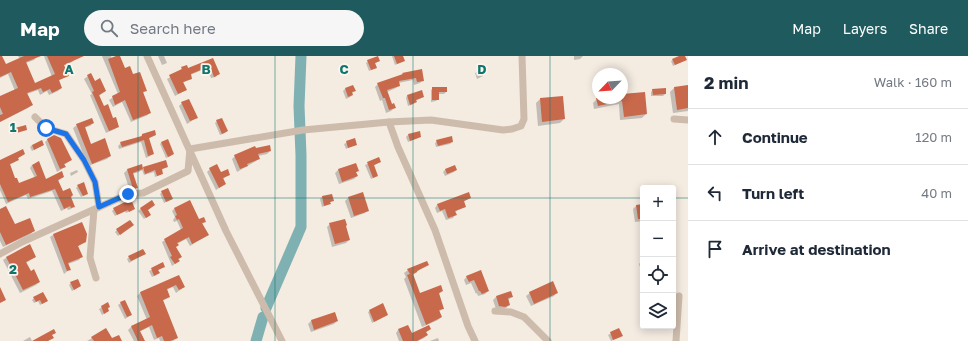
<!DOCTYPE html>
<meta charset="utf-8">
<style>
:root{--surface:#fff;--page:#f6f6f7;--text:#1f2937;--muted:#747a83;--line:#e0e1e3;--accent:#1f5a5e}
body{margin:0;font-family:"Golos Text",sans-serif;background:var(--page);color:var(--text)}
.controls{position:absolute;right:12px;bottom:12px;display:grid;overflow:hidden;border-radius:4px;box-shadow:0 2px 10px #0003}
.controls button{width:36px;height:36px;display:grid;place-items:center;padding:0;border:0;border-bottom:1px solid var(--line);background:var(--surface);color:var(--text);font:20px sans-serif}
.compass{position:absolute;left:592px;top:12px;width:36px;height:36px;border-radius:50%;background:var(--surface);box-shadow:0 2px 10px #0003;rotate:245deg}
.stop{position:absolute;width:12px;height:12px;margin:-9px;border:3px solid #1a73e8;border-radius:50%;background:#fff}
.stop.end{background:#1a73e8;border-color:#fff;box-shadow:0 1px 4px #0008}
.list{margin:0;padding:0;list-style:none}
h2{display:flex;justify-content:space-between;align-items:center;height:52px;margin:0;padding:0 16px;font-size:17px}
h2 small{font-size:13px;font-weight:400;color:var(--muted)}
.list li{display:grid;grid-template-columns:26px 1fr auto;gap:12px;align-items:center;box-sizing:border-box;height:56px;padding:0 16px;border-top:1px solid var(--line)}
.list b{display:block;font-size:15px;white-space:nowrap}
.list em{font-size:13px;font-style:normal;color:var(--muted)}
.icon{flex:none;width:22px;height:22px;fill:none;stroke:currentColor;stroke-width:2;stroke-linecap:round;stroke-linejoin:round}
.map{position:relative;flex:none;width:688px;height:285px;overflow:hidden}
header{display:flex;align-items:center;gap:24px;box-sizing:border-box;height:56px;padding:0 20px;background:var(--accent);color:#fff}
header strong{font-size:19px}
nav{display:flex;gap:22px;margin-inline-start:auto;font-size:14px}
.search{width:280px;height:36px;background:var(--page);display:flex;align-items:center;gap:10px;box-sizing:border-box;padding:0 14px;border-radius:22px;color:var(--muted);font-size:15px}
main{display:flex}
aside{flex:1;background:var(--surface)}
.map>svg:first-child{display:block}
.shadow{fill:#0003}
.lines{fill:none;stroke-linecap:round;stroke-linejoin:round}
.river{stroke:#7fb0b2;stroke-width:11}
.building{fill:#c8694b}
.minor{stroke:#cdbbac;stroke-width:7}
.route{stroke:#1a73e8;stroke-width:5}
.grid{fill:none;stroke:#0f766e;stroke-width:1;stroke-opacity:0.55}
.grid-label{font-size:13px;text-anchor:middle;font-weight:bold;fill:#0f766e;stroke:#fbf5ee;stroke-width:3.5;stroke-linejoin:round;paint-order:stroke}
</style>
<header>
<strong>Map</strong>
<div class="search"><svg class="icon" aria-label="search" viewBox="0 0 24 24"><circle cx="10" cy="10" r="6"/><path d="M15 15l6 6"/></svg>Search here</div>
<nav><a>Map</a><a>Layers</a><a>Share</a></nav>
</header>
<main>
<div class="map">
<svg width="688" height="285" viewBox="0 0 688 285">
<rect width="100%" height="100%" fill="#f4ebe1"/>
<g class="shadow">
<path d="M 0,0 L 6,9 L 20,3 L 18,0 L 37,0 L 34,4 L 26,7 L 35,29 L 52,21 L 44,0 L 74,0 L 75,3 L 72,6 L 63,10 L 67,20 L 58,25 L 61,32 L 58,35 L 49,39 L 47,35 L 40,39 L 38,34 L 27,38 L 31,49 L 28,52 L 0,66 L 0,41 L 15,35 L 8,18 L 0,22 Z"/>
<path d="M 102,0 L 111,0 L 112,3 L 119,0 L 124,13 L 133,20 L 146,34 L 143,37 L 150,56 L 148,59 L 131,66 L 122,46 L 113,51 L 109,44 L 118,38 Z"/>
<path d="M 158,0 L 164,0 L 167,7 L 162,9 Z"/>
<path d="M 392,0 L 403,0 L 404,5 L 395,9 Z"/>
<path d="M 574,0 L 583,0 L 580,3 L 574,4 Z"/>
<path d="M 682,0 L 684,0 L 685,4 L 673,10 L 671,5 Z"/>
<path d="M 212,3 L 218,18 L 216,21 L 211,22 L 207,12 L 190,19 L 191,22 L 183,27 L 186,34 L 175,40 L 167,23 L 179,16 L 182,12 L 187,10 L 188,13 Z"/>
<path d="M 368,5 L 379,5 L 374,8 L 376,12 L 369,15 L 366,7 Z"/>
<path d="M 421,14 L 423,24 L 420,27 L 414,29 L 413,24 L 398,27 L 399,29 L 396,32 L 387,36 L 392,49 L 394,52 L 391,55 L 386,57 L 382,44 L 380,45 L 375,31 L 378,28 L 400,20 L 403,18 Z"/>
<path d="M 481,14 L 483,20 L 477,23 L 475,17 Z"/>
<path d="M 91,18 L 95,26 L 105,35 L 99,40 L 104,51 L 118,70 L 115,73 L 106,77 L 90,39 L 92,38 L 84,23 Z"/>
<path d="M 688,30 L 688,55 L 673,57 L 670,36 L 674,32 Z"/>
<path d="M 433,32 L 446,36 L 444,38 L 438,38 L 438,43 L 436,45 L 431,46 L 431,34 Z"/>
<path d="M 345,33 L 355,35 L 352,37 L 352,39 L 350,41 L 346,43 L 343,35 Z"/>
<path d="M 653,34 L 665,38 L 663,40 L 651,40 L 651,36 Z"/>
<path d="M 622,39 L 646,58 L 642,62 L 620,64 L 619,48 L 594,53 L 593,47 L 597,43 L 604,42 L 622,42 Z"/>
<path d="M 407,40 L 423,41 L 415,45 L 414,48 L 408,50 L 406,42 Z"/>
<path d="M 562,41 L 564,63 L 560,67 L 538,70 L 536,47 L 540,43 Z"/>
<path d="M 182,47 L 196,62 L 187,68 L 179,50 Z"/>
<path d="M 217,65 L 227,75 L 225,77 L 220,79 L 215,67 Z"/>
<path d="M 93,67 L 90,70 L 84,72 L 91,89 L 110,100 L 107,103 L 88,110 L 73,72 L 77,69 Z"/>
<path d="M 419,76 L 420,80 L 418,82 L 408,86 L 406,81 L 408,79 Z"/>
<path d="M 142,79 L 155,79 L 148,83 L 153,98 L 150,100 L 146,102 L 141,86 L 119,93 L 118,90 L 121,87 L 139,82 Z"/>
<path d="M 48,83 L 71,104 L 64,109 L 65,111 L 62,113 L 57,116 L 45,86 Z"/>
<path d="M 354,83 L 356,88 L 346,93 L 344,88 Z"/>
<path d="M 437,85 L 452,86 L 450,88 L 436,91 L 435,87 Z"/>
<path d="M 162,86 L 173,98 L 171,100 L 166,102 L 160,88 Z"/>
<path d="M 32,89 L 41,90 L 32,95 L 30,91 Z"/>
<path d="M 255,93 L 270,95 L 267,98 L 258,100 L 259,102 L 256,105 L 237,116 L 232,103 L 235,100 Z"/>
<path d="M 24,98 L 17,103 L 15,106 L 9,109 L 15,124 L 18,128 L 35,122 L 30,112 L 32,109 L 45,124 L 63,121 L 58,125 L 63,136 L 70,142 L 74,150 L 71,153 L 68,154 L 67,152 L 61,155 L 52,135 L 28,143 L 26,139 L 6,148 L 0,134 L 0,105 Z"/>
<path d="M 379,102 L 380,106 L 373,110 L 377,120 L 371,123 L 365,109 Z"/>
<path d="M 454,110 L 456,114 L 454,116 L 445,120 L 443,116 L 445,114 Z"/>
<path d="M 167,111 L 161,114 L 162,117 L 160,119 L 155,121 L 154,116 L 144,119 L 142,114 L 139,116 L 132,118 L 136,132 L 133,135 L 130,135 L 124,117 L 127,114 Z"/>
<path d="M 210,113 L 220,117 L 229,118 L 223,123 L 225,128 L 216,134 L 207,116 Z"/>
<path d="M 77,114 L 78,116 L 71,120 L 70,117 Z"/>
<path d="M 338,114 L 358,115 L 355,117 L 357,120 L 354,123 L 339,128 L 335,117 Z"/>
<path d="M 78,130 L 87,137 L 85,139 L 81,141 L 76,132 Z"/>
<path d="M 162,136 L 172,143 L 164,147 L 160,138 Z"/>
<path d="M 468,137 L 470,142 L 463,146 L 465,150 L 455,156 L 455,159 L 453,162 L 446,164 L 442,155 L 437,157 L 435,152 L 437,149 Z"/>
<path d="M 322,141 L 333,144 L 327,149 L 322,151 L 320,143 Z"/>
<path d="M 348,142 L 368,154 L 365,157 L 351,162 L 345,145 Z"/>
<path d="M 151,145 L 147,154 L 148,160 L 144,163 L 138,155 Z"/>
<path d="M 643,149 L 643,165 L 635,166 L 633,153 L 636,150 Z"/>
<path d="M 114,153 L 134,153 L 126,157 L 125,155 L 115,160 L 112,155 Z"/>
<path d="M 174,153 L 199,164 L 205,166 L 202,168 L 208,179 L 190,190 L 186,183 L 177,188 L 175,191 L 181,201 L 178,204 L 179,205 L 172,210 L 162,186 L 181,174 L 177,165 L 174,166 L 173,164 L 175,161 L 172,155 Z"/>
<path d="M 0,154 L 14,170 L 34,174 L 31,178 L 3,191 L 0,185 Z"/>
<path d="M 81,167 L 85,185 L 77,191 L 81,201 L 79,204 L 68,208 L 70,213 L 64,218 L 50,181 L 53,179 Z"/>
<path d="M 330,168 L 345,170 L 349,184 L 346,187 L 332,191 L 327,171 Z"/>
<path d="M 130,171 L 118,180 L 115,176 L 117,174 Z"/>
<path d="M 30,189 L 35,201 L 26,207 L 30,216 L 39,226 L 36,229 L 20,237 L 3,204 L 6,202 Z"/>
<path d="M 144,198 L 129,207 L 127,203 L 129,201 Z"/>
<path d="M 643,204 L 643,219 L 639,208 Z"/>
<path d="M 163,208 L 164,210 L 157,215 L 156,219 L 152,221 L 149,215 Z"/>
<path d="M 427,208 L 413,219 L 419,238 L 442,235 L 438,239 L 443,252 L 439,256 L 441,261 L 438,264 L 422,271 L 404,223 L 406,221 L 404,217 L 408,214 Z"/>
<path d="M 480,215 L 488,235 L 485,238 L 478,240 L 477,237 L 476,238 L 471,227 L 466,229 L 464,224 L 467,220 Z"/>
<path d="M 179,220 L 184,231 L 176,237 L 173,231 L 166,234 L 169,241 L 162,245 L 177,282 L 173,285 L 160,285 L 159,282 L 154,284 L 149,271 L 139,276 L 144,285 L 134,285 L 128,274 L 131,271 L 147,264 L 137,240 L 140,237 Z"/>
<path d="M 71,227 L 80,230 L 72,235 L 69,229 Z"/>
<path d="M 557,236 L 554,240 L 531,250 L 526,240 L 530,237 Z"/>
<path d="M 496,241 L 512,241 L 508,244 L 509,249 L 506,252 L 501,253 L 496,253 L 493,244 Z"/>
<path d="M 34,242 L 47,245 L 40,249 L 38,245 L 34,247 L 32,244 Z"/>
<path d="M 124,245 L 131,259 L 125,263 L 118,249 Z"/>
<path d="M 107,248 L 108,255 L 102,259 L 99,253 Z"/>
<path d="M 370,255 L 387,259 L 372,267 L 368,256 Z"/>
<path d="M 334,257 L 337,265 L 334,268 L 311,276 L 308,268 L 311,265 Z"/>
<path d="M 430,273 L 425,277 L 427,279 L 424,282 L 418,285 L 399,285 L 396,277 L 398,274 L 412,279 Z"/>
<path d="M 619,273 L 620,281 L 611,285 L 608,279 Z"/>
<path d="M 106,274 L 112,284 L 121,285 L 87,285 Z"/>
<path d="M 30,281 L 32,285 L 23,285 Z"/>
<path d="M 438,282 L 439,285 L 430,285 Z"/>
</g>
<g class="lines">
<g class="river">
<path d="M 266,252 L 301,171 L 301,99 L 299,50 L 301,0"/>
<path d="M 256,285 L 263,261"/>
</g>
</g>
<g class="building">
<path d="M 0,0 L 2,0 L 6,8 L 24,0 L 41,0 L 26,6 L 35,27 L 55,18 L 47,0 L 84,0 L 64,9 L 69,20 L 59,24 L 62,32 L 52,37 L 50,33 L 43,36 L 41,32 L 27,37 L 33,49 L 0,66 L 0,59 L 3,58 L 0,51 L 0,40 L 18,32 L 11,16 L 0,21 Z"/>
<path d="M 116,0 L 120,0 L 125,12 L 130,10 L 133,18 L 140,16 L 147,35 L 143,36 L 151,57 L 133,64 L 125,44 L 115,49 L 112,40 L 120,36 L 108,3 Z"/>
<path d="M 378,0 L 380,5 L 375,7 L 377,12 L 371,14 L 367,4 Z"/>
<path d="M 394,0 L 403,0 L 405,5 L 397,8 Z"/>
<path d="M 679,0 L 685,0 L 687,4 L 675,9 L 672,3 Z"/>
<path d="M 213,2 L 220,18 L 214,21 L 210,10 L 191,18 L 192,23 L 183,26 L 187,34 L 178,38 L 169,19 L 182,13 L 181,11 L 187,9 L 188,12 Z"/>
<path d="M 422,13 L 424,25 L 417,26 L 416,22 L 399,25 L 400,30 L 387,34 L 392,48 L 394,47 L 396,52 L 389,54 L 385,42 L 383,42 L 377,27 L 403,18 L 402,17 Z"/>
<path d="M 91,17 L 95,25 L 100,22 L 106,35 L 99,39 L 104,50 L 108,48 L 113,62 L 116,61 L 119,71 L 109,75 L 92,36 L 94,35 L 87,19 Z"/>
<path d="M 353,29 L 356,35 L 352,36 L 353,39 L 348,41 L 345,32 Z"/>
<path d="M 688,29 L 688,52 L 677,54 L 674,31 Z"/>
<path d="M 432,31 L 447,31 L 447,36 L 439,36 L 439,44 L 432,44 Z"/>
<path d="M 666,32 L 666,38 L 653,39 L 652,33 Z"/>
<path d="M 422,34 L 424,41 L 416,44 L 417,46 L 410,49 L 407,39 Z"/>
<path d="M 645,36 L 647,58 L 624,61 L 622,45 L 598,50 L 596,42 L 622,42 L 622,38 Z"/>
<path d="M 563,40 L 565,63 L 542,66 L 540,42 Z"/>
<path d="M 189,43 L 198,62 L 190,65 L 181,46 Z"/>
<path d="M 92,62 L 94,67 L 85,71 L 91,88 L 105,82 L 111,100 L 92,108 L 76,68 Z"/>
<path d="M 222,62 L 228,75 L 222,78 L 216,64 Z"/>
<path d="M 26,69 L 27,74 L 13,78 L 11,73 Z"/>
<path d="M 155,74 L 156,79 L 149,82 L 154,98 L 148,100 L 144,84 L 122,91 L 120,86 L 142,80 L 142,78 Z"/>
<path d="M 420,75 L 421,81 L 410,85 L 408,78 Z"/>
<path d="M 54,79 L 61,82 L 72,104 L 64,108 L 66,111 L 60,113 L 47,83 Z"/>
<path d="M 452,80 L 453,86 L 438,90 L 436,84 Z"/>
<path d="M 355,82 L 357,89 L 348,92 L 346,85 Z"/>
<path d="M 168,83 L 174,98 L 168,101 L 161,86 Z"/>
<path d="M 42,84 L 44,89 L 34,94 L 32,89 Z"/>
<path d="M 270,89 L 271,95 L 258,98 L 260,103 L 247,108 L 248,110 L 240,113 L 234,99 L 255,90 L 256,92 Z"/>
<path d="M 23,93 L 25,98 L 18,102 L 19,104 L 10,108 L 15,122 L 17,122 L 19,127 L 37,120 L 32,109 L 39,105 L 46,123 L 62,115 L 64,121 L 58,124 L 63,135 L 70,132 L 73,139 L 71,141 L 75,151 L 71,152 L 70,150 L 64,153 L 55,133 L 30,141 L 29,137 L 8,146 L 0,128 L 0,104 Z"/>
<path d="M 379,101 L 381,106 L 374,109 L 378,120 L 373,122 L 367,106 Z"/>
<path d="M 166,104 L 168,111 L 162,113 L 163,118 L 157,120 L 155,114 L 145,118 L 143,111 Z"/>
<path d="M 356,107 L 359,115 L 356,116 L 358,120 L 342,126 L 338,113 Z"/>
<path d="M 142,108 L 143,113 L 133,117 L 138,132 L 133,133 L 127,113 Z"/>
<path d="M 217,108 L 221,116 L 228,113 L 230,119 L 223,122 L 226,128 L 219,132 L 209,112 Z"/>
<path d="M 455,109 L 457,114 L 447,118 L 445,113 Z"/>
<path d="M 84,126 L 88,138 L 83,140 L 77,129 Z"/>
<path d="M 168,132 L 173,143 L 166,146 L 161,135 Z"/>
<path d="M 363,136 L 369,155 L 354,160 L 348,141 Z"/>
<path d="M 469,136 L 471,142 L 464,145 L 466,151 L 455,155 L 457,159 L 448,162 L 445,153 L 440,155 L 437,148 Z"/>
<path d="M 332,138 L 334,145 L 330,146 L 331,148 L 324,150 L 322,140 Z"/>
<path d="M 131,143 L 135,153 L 129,156 L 128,154 L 117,159 L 113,152 Z"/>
<path d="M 152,144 L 155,149 L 148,154 L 151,159 L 146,162 L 140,152 Z"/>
<path d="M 190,144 L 199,163 L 204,161 L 206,166 L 202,167 L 209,179 L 192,188 L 189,181 L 177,187 L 179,189 L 176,191 L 182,201 L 178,203 L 180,205 L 175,208 L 170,201 L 172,200 L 164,183 L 183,172 L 179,163 L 177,164 L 175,160 L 177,159 L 174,152 Z"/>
<path d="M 643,148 L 643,163 L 638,163 L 636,149 Z"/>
<path d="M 6,150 L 15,168 L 30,162 L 35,175 L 6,189 L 0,176 L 0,153 Z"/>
<path d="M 345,163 L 347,169 L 346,170 L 350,184 L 335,188 L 329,167 Z"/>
<path d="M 130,164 L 134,169 L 120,179 L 116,173 Z"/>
<path d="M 82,166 L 87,178 L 86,186 L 78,190 L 83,201 L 68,207 L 71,214 L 67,215 L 53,178 Z"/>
<path d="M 30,188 L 36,201 L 26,206 L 31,215 L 34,213 L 40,226 L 23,234 L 6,201 Z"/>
<path d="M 143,193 L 146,198 L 131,205 L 128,200 Z"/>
<path d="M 427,205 L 429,209 L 417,215 L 417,216 L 413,218 L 420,237 L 441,229 L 443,235 L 439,237 L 444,253 L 439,254 L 442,261 L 426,269 L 407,219 L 410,218 L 407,213 Z"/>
<path d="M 163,206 L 165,211 L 158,214 L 160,217 L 154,220 L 151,212 Z"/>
<path d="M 481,214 L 489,235 L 482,238 L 480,235 L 479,235 L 474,224 L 469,226 L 466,220 Z"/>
<path d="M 179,219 L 185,231 L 179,234 L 176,229 L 167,233 L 170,241 L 163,244 L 178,282 L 170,285 L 164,285 L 162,280 L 157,282 L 152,269 L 140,275 L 145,285 L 138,285 L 131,270 L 150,261 L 140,236 Z"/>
<path d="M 78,223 L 81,230 L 74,234 L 70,226 Z"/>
<path d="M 553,225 L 558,237 L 534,248 L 529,236 Z"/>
<path d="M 0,231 L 6,244 L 0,247 Z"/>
<path d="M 511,235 L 513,241 L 508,242 L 510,249 L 505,251 L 499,250 L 496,240 Z"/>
<path d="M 43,236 L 48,245 L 42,248 L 40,244 L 36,246 L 33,241 Z"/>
<path d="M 125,244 L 132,259 L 127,261 L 120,246 Z"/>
<path d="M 108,246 L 110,251 L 108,252 L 109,255 L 104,258 L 101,250 Z"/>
<path d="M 383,247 L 388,259 L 374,266 L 369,254 Z"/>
<path d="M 335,256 L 338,265 L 314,274 L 311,264 Z"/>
<path d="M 408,269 L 412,277 L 429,269 L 431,273 L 426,276 L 428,279 L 417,285 L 403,285 L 398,273 Z"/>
<path d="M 106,272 L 112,282 L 119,279 L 122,285 L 94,285 L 91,281 Z"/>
<path d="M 619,272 L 623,280 L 613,284 L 610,276 Z"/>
<path d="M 54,273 L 56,277 L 52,279 L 54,282 L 48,285 L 32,285 Z"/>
</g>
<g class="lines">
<g class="minor">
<path d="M 147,0 L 226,175 L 282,285"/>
<path d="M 35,61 L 46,72 L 66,78 L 84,104 L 95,126 L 99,151"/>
<path d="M 674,63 L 688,64"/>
<path d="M 389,66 L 398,91 L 435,174 L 468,270 L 475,285"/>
<path d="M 94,154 L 90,202 L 96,222"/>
<path d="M 0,198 L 22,186 L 128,138 L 143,137 L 188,115 L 190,93 L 303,74 L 389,66 L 431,64 L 503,74 L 512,73 L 521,70 L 524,63 L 522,0"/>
<path d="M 495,255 L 511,256 L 524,261 L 548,285"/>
<path d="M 676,285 L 679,240"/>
</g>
</g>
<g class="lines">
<path class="route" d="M 46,72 L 66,78 L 84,104 L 95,126 L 99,151 L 128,138"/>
</g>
<path class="grid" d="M 138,0 L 138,285M 275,0 L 275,285M 413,0 L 413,285M 550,0 L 550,285M 0,142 L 643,142M 673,142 L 688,142"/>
<g class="grid-label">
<text x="69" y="18">A</text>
<text x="206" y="18">B</text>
<text x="344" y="18">C</text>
<text x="482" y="18">D</text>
<text x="13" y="76">1</text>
<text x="13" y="218">2</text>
</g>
</svg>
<div class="controls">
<button>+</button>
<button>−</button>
<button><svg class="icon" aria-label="locate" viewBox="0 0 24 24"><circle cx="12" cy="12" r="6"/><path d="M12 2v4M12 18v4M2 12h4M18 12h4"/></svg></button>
<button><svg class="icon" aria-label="layers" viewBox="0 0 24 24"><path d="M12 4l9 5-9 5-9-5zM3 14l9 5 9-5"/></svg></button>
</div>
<svg class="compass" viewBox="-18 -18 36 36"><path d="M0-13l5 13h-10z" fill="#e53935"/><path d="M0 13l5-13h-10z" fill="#747a83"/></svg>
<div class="stop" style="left:46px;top:72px"></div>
<div class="stop end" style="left:128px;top:138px"></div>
</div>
<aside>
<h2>2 min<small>Walk · 160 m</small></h2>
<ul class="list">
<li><svg class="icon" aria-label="ahead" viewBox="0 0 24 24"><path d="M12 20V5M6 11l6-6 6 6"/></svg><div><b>Continue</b></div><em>120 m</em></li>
<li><svg class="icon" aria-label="left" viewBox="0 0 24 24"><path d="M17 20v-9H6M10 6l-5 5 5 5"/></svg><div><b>Turn left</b></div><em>40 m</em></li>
<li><svg class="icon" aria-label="arrive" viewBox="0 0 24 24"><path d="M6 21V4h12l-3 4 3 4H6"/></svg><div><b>Arrive at destination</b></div></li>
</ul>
</aside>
</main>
